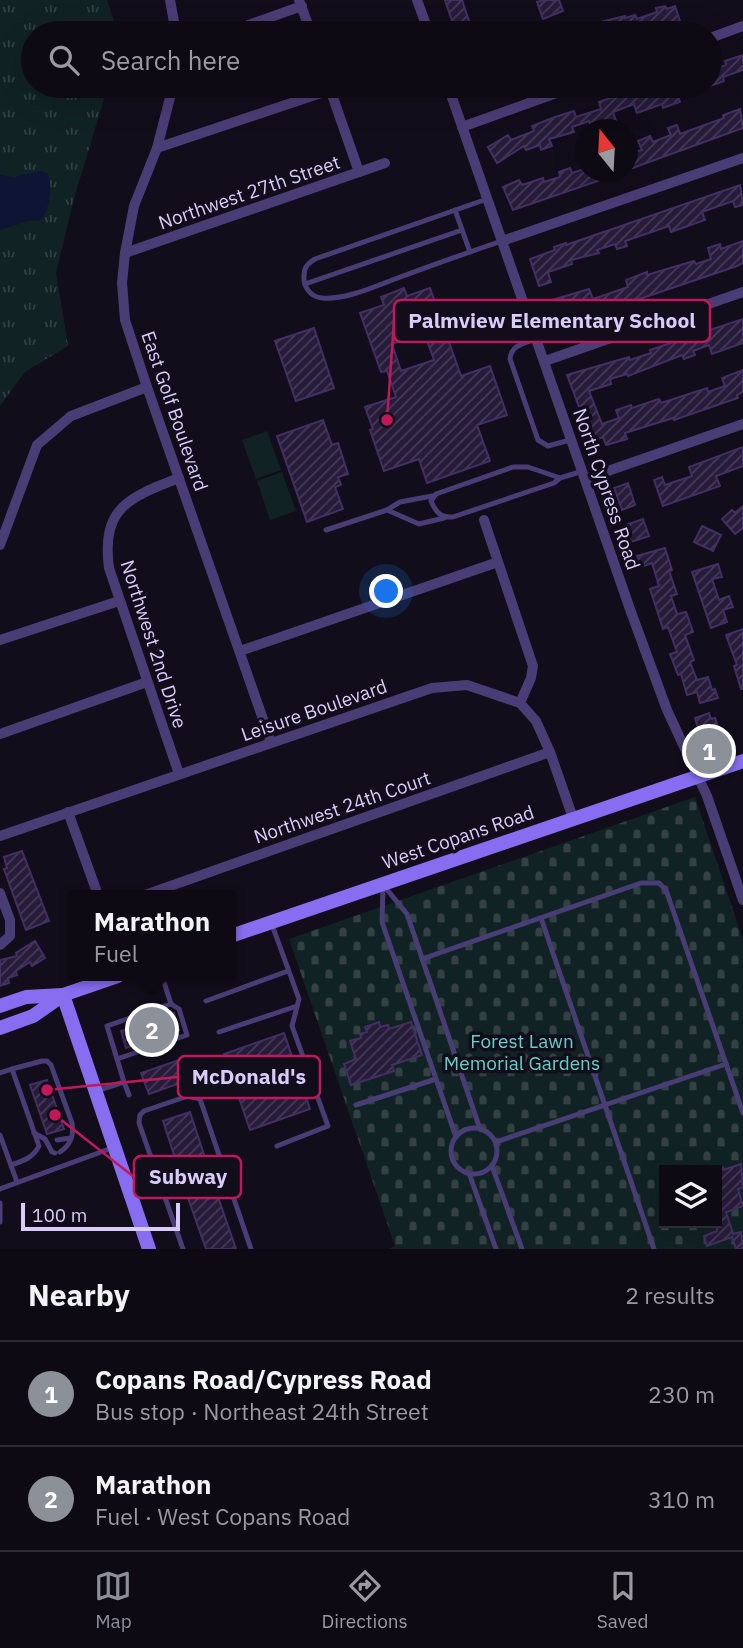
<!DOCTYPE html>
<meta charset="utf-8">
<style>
:root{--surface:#0e0a14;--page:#1c1822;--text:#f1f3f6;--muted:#9b9aa0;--line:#2e2b34;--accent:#8c9099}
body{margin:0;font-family:"IBM Plex Sans",sans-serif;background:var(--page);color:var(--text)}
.controls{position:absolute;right:21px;bottom:21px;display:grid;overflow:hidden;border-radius:0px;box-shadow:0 7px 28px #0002}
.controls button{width:63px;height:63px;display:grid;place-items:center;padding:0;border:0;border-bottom:2px solid var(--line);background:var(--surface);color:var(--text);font:35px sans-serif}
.compass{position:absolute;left:575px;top:119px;width:63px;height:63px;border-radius:50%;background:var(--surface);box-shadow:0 7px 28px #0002;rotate:342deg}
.scale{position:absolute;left:21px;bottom:18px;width:159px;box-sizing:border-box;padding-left:7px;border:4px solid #d9ccfa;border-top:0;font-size:19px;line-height:24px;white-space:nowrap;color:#d9ccfa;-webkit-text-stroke:5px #120d1b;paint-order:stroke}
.you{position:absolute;left:387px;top:592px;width:24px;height:24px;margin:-18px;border:5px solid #fff;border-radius:50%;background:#1a73e8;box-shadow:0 0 0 10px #1a73e833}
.badge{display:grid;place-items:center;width:46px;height:46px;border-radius:50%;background:var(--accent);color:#fff;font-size:23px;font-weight:700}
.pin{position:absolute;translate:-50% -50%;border:4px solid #fff;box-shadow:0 2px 7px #0006}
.popup{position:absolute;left:68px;top:890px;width:168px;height:91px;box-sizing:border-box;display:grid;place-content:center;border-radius:0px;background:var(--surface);filter:drop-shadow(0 2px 5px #0005);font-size:23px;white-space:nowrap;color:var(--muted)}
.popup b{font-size:26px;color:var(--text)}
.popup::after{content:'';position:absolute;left:50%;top:100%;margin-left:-14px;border:14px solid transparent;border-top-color:var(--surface)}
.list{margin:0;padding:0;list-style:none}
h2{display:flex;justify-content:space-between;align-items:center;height:91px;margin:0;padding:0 28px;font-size:30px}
h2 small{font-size:23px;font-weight:400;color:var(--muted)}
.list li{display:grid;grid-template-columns:46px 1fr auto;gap:21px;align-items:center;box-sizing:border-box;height:105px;padding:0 28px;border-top:2px solid var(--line)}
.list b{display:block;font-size:26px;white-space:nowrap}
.list p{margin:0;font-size:23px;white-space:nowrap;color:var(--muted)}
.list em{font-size:23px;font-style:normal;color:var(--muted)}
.icon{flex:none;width:38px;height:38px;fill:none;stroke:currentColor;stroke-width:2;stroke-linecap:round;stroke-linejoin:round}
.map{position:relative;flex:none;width:743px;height:1249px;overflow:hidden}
.search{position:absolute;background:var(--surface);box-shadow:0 7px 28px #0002;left:21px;right:21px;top:21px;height:77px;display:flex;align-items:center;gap:18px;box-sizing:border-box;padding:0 24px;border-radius:38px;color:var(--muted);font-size:26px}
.sheet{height:301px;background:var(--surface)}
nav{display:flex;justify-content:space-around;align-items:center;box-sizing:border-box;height:98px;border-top:2px solid var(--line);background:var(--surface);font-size:19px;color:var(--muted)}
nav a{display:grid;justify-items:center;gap:4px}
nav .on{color:var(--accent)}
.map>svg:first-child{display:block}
.grass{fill:url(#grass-tufts)}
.cemetery{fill:url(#cemetery-stones);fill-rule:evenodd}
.garden{fill:#112224}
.water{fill:#0d1434}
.building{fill:url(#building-hatch);stroke:#432f64;stroke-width:2;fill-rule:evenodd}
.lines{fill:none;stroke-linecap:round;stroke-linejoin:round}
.lane{stroke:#493d75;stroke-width:5}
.street{stroke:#493d75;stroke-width:10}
.secondary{stroke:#876df0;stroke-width:14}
.labels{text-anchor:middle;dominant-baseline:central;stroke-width:7;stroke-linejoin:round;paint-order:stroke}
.street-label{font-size:19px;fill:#d9ccfa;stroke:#120d1b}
.park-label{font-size:19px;fill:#61d1c8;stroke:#120d1b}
.leader{fill:none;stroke:#c2185b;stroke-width:2.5}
.callout-dot{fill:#c2185b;stroke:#120d1b;stroke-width:2.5}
.callout{fill:#120d1b;stroke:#c2185b;stroke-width:2.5}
.callout-label{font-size:21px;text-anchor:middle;font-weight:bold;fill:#d9ccfa}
</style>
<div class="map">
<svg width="743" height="1249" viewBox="0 0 743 1249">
<defs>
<pattern id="grass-tufts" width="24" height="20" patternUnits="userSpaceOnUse" patternTransform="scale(1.75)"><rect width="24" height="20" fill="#112224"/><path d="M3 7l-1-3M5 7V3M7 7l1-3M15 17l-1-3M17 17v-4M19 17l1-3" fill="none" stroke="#334145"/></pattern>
<pattern id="cemetery-stones" width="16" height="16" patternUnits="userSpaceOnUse" patternTransform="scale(1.75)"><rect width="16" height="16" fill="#112224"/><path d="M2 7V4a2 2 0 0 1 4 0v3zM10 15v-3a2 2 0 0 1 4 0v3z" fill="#334145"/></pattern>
<pattern id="building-hatch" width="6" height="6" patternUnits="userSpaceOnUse" patternTransform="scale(1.75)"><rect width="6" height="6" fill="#271b3a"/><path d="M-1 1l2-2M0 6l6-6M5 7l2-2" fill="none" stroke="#463b57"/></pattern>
</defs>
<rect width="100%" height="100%" fill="#120d1b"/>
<path class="grass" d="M 0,0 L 107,0 L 118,33 L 33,33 L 33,86 L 108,86 L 74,198 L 56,273 L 68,346 L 25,372 L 0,406 Z"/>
<path class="cemetery" d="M 695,797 L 743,940 L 743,1249 L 389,1249 L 395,1246 L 289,939 ZM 664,1170 L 717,1170 L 717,1223 L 664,1223 Z"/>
<g class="garden">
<path d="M 267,431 L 281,470 L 256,479 L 242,440 Z"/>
<path d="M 282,472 L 296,511 L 270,520 L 257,481 Z"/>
</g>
<path class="water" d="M 41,171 L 47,173 C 54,186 49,207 42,220 L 28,221 L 0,230 L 0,175 L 15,177 Z"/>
<g class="building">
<path d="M 445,0 L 462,0 L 473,33 L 456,33 Z"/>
<path d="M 543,0 L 559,0 L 563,11 L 543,19 L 537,2 Z"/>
<path d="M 665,6 L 667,9 L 675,6 L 680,21 L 642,33 L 586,33 L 584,26 L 625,16 L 625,18 L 635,15 L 637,19 L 657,12 L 656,8 Z"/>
<path d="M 743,55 L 743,70 L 723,77 L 724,81 L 710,86 L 710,71 L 726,65 L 725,61 Z"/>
<path d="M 644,86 L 694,87 L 677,93 L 680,102 L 663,108 L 662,104 L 637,113 L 634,104 L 613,112 L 617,124 L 606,127 L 605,122 L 591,127 L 589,121 L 572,127 L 574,132 L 549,139 L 552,146 L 541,150 L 540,145 L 526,150 L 524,146 L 497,163 L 488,147 L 508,135 L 511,140 L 534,131 L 532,126 L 555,117 L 574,111 L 576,117 L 601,109 L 599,102 Z"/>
<path d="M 740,109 L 743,128 L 627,170 L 627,154 L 642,150 L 638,141 L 650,136 L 653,142 L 671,135 L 668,128 L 677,125 L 680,134 L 724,118 L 723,115 Z"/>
<path d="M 570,168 L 572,173 L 581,170 L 621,173 L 513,210 L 503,187 L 519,180 L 522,185 L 543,178 L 544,182 L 560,177 L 559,172 Z"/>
<path d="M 740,185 L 743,205 L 735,207 L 733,201 L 716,207 L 702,212 L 705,220 L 671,232 L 669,226 L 625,241 L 627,246 L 617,249 L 615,244 L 597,250 L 599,253 L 571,260 L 572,264 L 548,272 L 551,282 L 539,286 L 530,259 L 555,250 L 554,247 L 566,243 L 566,245 Z"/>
<path d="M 743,241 L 743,263 L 737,266 L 598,313 L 567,325 L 569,330 L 553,336 L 542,303 L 589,289 L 593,299 L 628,287 L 626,280 L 647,272 L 647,275 L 694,261 L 696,264 L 711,259 L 708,248 L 720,244 L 721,249 Z"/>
<path d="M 404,288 L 407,296 L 430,288 L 461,376 L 490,366 L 507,415 L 477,425 L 490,461 L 427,483 L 419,459 L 384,471 L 370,430 L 373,429 L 365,407 L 396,397 L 387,371 L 381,372 L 360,313 L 384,305 L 381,297 ZM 424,332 L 434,360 L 401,371 L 392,344 Z"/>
<path d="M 743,319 L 743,343 L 712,354 L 709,345 L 693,351 L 695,355 L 684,359 L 682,355 L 628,376 L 627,374 L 610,379 L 611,384 L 589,391 L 602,424 L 619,418 L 616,410 L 631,405 L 632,408 L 659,399 L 661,403 L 707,388 L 708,392 L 725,386 L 722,378 L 743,370 L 743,392 L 737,395 L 738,398 L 674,420 L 673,418 L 625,433 L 627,439 L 606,445 L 603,437 L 592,441 L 567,375 L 629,357 L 630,360 L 651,353 L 650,350 Z"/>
<path d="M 314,328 L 334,388 L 296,401 L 275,341 Z"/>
<path d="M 323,420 L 332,445 L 338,443 L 348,474 L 338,477 L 341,485 L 335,487 L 343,509 L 307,522 L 277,436 Z"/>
<path d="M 743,447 L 743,466 L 716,476 L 720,486 L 663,506 L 654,480 L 662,477 L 665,485 L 692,476 L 689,467 Z"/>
<path d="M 628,483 L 635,505 L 622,510 L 614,488 Z"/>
<path d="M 743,506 L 743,528 L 735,534 L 722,519 L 732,510 L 735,513 Z"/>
<path d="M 643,519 L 649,536 L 631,542 L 626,525 Z"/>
<path d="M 702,526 L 721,535 L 713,551 L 694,542 Z"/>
<path d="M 665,548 L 672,570 L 669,571 L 677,594 L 671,596 L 677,614 L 686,612 L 693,632 L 685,635 L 694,660 L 690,662 L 697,680 L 708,677 L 712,690 L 715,689 L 718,698 L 700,703 L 697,692 L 687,695 L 681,674 L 678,675 L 670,654 L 677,652 L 668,627 L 663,629 L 650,589 L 659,586 L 652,563 L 641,567 L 637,556 Z"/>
<path d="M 718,564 L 722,577 L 712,579 L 719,600 L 729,596 L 733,607 L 723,610 L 727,622 L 711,628 L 692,572 Z"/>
<path d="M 743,629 L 743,689 L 741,689 L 734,666 L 737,665 L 726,635 Z"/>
<path d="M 709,713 L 711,719 L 715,718 L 720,734 L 702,740 L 695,718 Z"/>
<path d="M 22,851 L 49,921 L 26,930 L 4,869 L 7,868 L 4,857 Z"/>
<path d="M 35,941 L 45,958 L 32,966 L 30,962 L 16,971 L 17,975 L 8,978 L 9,983 L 0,986 L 0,960 L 17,956 L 16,953 Z"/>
<path d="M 174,1013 L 179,1030 L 126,1048 L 121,1031 Z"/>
<path d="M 379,1022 L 380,1027 L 388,1025 L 389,1029 L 411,1022 L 422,1055 L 392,1065 L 394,1071 L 351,1085 L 344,1064 L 356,1059 L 350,1041 L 361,1038 L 360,1034 L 367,1032 L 365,1027 Z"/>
<path d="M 284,1033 L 310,1109 L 250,1130 L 224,1054 Z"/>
<path d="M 185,1058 L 192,1079 L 149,1094 L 141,1073 Z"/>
<path d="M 47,1080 L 64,1129 L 47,1134 L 30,1085 Z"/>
<path d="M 190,1112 L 218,1197 L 236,1249 L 206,1249 L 188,1198 L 163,1121 Z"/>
<path d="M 741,1164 L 743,1187 L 738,1189 L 743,1206 L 726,1212 L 733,1234 L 741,1232 L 743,1249 L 736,1249 L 732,1237 L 707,1246 L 704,1236 L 717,1231 L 717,1172 Z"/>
</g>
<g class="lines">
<g class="lane">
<path d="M 487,199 L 315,259 C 308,263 304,267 304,276 C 303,287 311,297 322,298 C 346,300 373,287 395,279 C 430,266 466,253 502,241"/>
<path d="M 455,210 L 470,252"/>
<path d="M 305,284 L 462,230"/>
<path d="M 537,338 C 525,343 511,345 510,359 L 538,440 L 548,446 L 570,440"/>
<path d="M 560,478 L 528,467 L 513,467 L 436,494 L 431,501 C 436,512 440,518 453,517 L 554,483 L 560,478 L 583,471"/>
<path d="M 432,496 L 400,502 L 387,510 L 419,524 L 444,518"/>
<path d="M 326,530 L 387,510"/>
<path d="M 384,886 L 407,914 L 480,1129"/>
<path d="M 383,887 L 382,922 L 456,1137"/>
<path d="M 541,918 L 654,1249"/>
<path d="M 271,922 L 299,999 L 292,1026 L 328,1126 L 277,1146"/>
<path d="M 422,959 L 641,883 L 659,883 L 666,890 L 743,1113"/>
<path d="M 206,1001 L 288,971"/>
<path d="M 219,1032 L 297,1006"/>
<path d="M 117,1059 L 187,1035 L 179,1009 L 171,1004"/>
<path d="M 12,1069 L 42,1061 L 47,1061 L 51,1065 L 72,1123 C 74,1136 71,1145 60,1152"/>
<path d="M 0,1073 L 12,1069 L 39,1146 C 33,1158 23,1161 11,1165"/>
<path d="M 124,1082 L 129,1095"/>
<path d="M 96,1091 L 124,1082 L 107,1026 L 171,1004 L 162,976"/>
<path d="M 356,1105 L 436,1079"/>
<circle cx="474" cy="1151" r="23"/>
<path d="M 34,1133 L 45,1139 L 52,1152 L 55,1153"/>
<path d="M 0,1135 L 17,1182"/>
<path d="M 57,1140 L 71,1138"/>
<path d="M 496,1142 L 726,1064"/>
<path d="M 492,1166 L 522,1249"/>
<path d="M 469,1173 L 496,1249"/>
<path d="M 0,1189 L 112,1148"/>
<path d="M 129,1190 L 159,1180"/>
<path d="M 0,1203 L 0,1222"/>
<path d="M 183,1249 L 139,1123 L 140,1115 L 144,1111 L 188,1096 L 200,1099 L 251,1249"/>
</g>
<g class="street">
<path d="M 170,0 L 176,33"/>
<path d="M 299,0 L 311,33"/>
<path d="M 417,0 L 429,33"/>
<path d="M 226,33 L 302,6"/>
<path d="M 710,38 L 743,26"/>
<path d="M 173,86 L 157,148 L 134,206 L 125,253 L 122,283 L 125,320 L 147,387 L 271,742"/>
<path d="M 329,86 L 359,172"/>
<path d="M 448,86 L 631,612 L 667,710 L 707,796 L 743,900"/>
<path d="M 462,127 L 576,86"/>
<path d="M 157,148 L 330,90"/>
<path d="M 502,241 L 743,158"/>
<path d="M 125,253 L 385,163"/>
<path d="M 545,361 L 743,292"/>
<path d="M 179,478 C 129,497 101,508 109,568 L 179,774"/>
<path d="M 585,479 L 743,424"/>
<path d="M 484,520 L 533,666 L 531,678 L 520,703"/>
<path d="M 0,545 L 37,445 L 71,416 L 147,387"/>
<path d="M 0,640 L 119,601"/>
<path d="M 240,651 L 498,562"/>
<path d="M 0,734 L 147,682"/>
<path d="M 68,812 L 98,895"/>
<path d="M 0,836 L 432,688 L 467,685 L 520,703 L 536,721 L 550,752 L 573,818"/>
<path d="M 0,893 L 10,920 L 10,936 L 0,945"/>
<path d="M 145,895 L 550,752"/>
</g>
<g class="secondary">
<path d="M 231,936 L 743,761"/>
<path d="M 63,995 L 149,1249"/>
<path d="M 0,1006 L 26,997 L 63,995 L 118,976"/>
<path d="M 0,1028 L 33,1016 L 63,995"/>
</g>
</g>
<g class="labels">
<g class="street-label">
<text transform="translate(249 192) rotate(-19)">Northwest 27th Street</text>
<text transform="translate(175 411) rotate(71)">East Golf Boulevard</text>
<text transform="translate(607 489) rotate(71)">North Cypress Road</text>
<text transform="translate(154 644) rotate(72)">Northwest 2nd Drive</text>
<text transform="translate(314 710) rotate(-19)">Leisure Boulevard</text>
<text transform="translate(342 807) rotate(-19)">Northwest 24th Court</text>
<text transform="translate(458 837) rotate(-19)">West Copans Road</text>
</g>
<g class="park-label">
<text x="522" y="1041">Forest Lawn<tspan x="522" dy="22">Memorial Gardens</tspan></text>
</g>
</g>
<path class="leader" d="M387 420L394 321M47 1090L178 1077M55 1115L134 1177"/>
<g class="callout-dot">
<circle cx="387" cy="420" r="7"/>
<circle cx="47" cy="1090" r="7"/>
<circle cx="55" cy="1115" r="7"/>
</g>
<g class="callout">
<rect x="394" y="300" width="316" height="42" rx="7"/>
<rect x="178" y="1056" width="142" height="42" rx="7"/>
<rect x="134" y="1156" width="107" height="42" rx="7"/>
</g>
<g class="callout-label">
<text x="552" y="328">Palmview Elementary School</text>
<text x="249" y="1084">McDonald's</text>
<text x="188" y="1184">Subway</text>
</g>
</svg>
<div class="controls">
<button><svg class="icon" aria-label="layers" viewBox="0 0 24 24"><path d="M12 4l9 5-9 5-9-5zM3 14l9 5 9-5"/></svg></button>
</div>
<svg class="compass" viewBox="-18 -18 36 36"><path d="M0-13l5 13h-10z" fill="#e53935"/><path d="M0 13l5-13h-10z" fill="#9b9aa0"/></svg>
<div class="scale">100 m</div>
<div class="you"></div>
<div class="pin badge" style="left:709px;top:751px">1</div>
<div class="pin badge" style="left:152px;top:1030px">2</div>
<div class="popup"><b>Marathon</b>Fuel</div>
<div class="search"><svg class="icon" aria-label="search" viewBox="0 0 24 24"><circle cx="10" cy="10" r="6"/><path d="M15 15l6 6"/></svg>Search here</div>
</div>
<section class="sheet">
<h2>Nearby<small>2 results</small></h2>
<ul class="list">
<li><span class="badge">1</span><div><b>Copans Road/Cypress Road</b><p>Bus stop · Northeast 24th Street</p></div><em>230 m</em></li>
<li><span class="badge">2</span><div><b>Marathon</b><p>Fuel · West Copans Road</p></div><em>310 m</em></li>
</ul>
</section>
<nav>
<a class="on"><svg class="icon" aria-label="map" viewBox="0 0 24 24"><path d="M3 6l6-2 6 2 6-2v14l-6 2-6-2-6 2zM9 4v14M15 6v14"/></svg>Map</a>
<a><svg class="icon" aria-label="directions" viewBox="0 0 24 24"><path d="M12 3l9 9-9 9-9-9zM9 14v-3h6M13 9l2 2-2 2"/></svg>Directions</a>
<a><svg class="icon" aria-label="saved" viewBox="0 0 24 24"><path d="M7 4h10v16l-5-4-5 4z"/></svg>Saved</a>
</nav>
